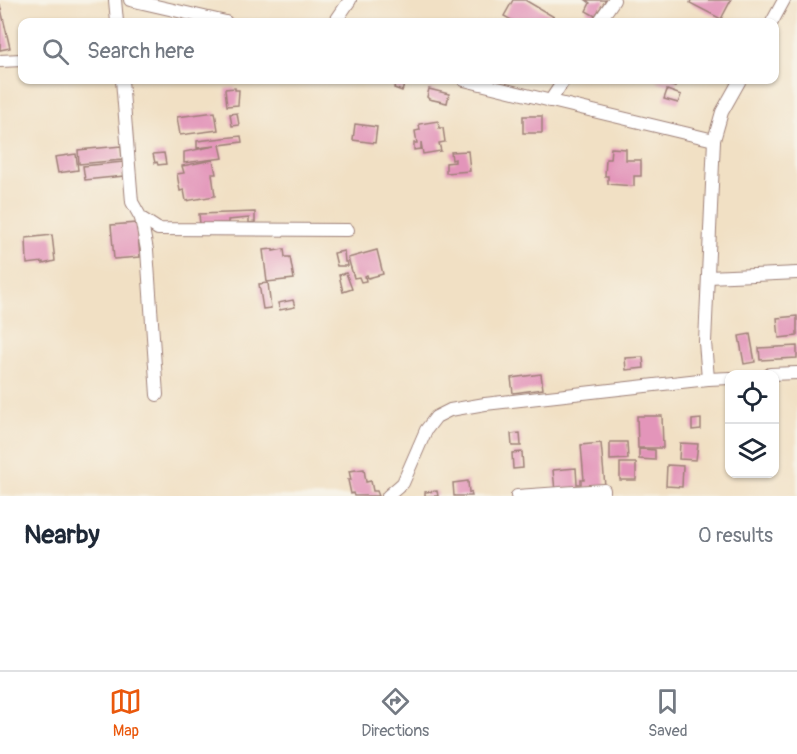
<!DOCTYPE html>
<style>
:root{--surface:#fff;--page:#f6f6f7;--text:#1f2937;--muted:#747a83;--line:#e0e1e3;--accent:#ea580c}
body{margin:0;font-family:Pangolin,sans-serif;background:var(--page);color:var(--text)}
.controls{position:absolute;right:18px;bottom:18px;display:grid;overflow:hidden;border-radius:12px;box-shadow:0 2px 4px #0004}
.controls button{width:54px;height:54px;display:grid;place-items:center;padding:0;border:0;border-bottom:2px solid var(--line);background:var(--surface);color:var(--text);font:30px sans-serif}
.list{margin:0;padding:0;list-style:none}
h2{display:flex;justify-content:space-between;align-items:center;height:78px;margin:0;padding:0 24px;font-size:26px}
h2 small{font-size:20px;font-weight:400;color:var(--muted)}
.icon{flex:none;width:33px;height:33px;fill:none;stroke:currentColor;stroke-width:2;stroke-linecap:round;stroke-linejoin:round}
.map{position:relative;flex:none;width:797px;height:496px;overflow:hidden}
.search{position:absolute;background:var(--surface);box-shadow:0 2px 4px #0004;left:18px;right:18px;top:18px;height:66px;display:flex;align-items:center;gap:15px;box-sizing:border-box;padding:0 21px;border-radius:12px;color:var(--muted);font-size:22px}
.sheet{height:174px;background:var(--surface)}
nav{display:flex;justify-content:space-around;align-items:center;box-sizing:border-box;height:84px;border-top:2px solid var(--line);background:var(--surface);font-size:16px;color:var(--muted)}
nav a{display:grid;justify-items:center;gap:3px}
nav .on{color:var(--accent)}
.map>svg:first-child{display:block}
.building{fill:#e395ba}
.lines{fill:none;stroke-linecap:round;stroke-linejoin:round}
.minor-casing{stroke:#9e8078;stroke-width:14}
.minor{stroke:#fff;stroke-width:12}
</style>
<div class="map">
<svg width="797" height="496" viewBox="0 0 797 496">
<rect width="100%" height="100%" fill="#f7f3e8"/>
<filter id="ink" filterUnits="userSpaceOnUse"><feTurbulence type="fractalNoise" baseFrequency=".0167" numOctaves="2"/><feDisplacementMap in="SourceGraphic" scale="12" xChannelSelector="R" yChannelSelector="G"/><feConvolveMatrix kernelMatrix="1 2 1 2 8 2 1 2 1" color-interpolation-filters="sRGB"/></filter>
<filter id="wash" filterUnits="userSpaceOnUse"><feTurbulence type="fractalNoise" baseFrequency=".008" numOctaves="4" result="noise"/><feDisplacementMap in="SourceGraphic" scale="24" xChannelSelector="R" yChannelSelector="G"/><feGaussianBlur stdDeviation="1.35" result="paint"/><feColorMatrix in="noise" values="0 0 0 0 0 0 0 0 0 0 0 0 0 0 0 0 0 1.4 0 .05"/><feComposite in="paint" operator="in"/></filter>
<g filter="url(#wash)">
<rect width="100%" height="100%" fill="#f1e0c4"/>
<g id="blocks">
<g class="building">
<path d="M 513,0 L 525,0 L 554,17 L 551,22 L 515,22 L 504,16 Z"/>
<path d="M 586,0 L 606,0 L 595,16 L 586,11 L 590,3 Z"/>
<path d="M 691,0 L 731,0 L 721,19 L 690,3 Z"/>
<path d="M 0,5 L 10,48 L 0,50 Z"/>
<path d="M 396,80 L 405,83 L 402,91 L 394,88 Z"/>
<path d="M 652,80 L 677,80 L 675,87 Z"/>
<path d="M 235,88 L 235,90 L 239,90 L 238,105 L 227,106 L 225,89 Z"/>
<path d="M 429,89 L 449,94 L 447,103 L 429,99 L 427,97 Z"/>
<path d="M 667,90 L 681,95 L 678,103 L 664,99 Z"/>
<path d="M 215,112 L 218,130 L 180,135 L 177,117 Z"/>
<path d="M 237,113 L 239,125 L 232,126 L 230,114 Z"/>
<rect x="523" y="116" width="19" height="17"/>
<path d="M 438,121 L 439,128 L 443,128 L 445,142 L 439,143 L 441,151 L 423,154 L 421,142 L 421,149 L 414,150 L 414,143 L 417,143 L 415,131 L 420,130 L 419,124 Z"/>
<path d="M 355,124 L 377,127 L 375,143 L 353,140 Z"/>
<path d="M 241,136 L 242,142 L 220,145 L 223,158 L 184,163 L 184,152 L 215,146 L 197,148 L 197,141 Z"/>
<path d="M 121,146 L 122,160 L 79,164 L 78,150 Z"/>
<path d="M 611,148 L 626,149 L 626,160 L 641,160 L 641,176 L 634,176 L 634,186 L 608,184 L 608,176 L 605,176 L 606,159 L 610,159 Z"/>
<path d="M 468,151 L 470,171 L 446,173 L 446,163 L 455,162 L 455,159 L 452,160 L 451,152 Z"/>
<path d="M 164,153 L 166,164 L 158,165 L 157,162 L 155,163 L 153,154 Z"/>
<path d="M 76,154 L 78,170 L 58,173 L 55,157 Z"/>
<path d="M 213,160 L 216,174 L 212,174 L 215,196 L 186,201 L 184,190 L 180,191 L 177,174 L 184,173 L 182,166 Z"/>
<path d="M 123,162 L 124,176 L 85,180 L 83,166 Z"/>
<path d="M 255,212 L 255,222 L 249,223 L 249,218 L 228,220 L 228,223 L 200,224 L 199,214 Z"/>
<path d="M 137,223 L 140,257 L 114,259 L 111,225 Z"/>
<path d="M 52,235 L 55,261 L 43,264 L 43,262 L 27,264 L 26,238 Z"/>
<path d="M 273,249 L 273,251 L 284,249 L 285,257 L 290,257 L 294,279 L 267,282 L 263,250 Z"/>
<path d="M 377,250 L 383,274 L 368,278 L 367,275 L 365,276 L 366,281 L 361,282 L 359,277 L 354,278 L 348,258 Z"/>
<path d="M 344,251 L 345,262 L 347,262 L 348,266 L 337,266 L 334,253 Z"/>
<path d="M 346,273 L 352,289 L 343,292 L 339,275 Z"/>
<path d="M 268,283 L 271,308 L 263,309 L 259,284 Z"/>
<path d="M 293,300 L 295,307 L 280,310 L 278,303 Z"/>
<path d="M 797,316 L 797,336 L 779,338 L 777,318 Z"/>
<path d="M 750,334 L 755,362 L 744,364 L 739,336 Z"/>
<path d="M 797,346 L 797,358 L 760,360 L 759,348 Z"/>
<path d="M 643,357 L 644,368 L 626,370 L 625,358 Z"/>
<path d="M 541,374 L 543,389 L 513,393 L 511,378 Z"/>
<path d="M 637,416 L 662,416 L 663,448 L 638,448 Z"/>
<path d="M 701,419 L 701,429 L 692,430 L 692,420 Z"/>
<path d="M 520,433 L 521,446 L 512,446 L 511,434 Z"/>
<path d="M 610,442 L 627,442 L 628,459 L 610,460 Z"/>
<path d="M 601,443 L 605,486 L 555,491 L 553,470 L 576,468 L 577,484 L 581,484 L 581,480 L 584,480 L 581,445 Z"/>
<path d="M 680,443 L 698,444 L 696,460 L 679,459 Z"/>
<path d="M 639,449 L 655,450 L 655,460 L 639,459 Z"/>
<path d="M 522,452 L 523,468 L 513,469 L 512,453 Z"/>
<rect x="620" y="463" width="16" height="17"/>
<path d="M 667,465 L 683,466 L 682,487 L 666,486 Z"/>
<path d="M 364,469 L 366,482 L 371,481 L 373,491 L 377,491 L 379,496 L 354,496 L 353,493 L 351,494 L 348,480 L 351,480 L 349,471 Z"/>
<path d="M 468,481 L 469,493 L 471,492 L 472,496 L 454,496 L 453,483 Z"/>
<path d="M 437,491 L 438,496 L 425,496 L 425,492 Z"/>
</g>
</g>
</g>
<g filter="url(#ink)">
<use href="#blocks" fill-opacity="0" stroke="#9e8078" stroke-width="1.5"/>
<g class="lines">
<defs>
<g id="minor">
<path d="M 115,0 L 117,22"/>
<path d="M 130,0 L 226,22"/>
<path d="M 335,22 L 350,0"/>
<path d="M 599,22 L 614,0"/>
<path d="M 772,22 L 784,0"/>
<path d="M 0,61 L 22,60"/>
<path d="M 122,80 L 132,202 L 141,218 L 158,229 L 348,230"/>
<path d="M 464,80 L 714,140"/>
<path d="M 550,101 L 564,80"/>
<path d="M 141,218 L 147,250 L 157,395"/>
<path d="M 708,277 L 797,273"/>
<path d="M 770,374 L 797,373"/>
<path d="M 730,378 L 708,379 L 705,342 L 714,140 L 722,112 L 740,80"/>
<path d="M 388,496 L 403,483 L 426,430 L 436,417 L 450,410 L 485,404 L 708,379"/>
<path d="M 517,496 L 604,490 L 604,496"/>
</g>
</defs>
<use href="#minor" class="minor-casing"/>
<use href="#minor" class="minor"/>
</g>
</g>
</svg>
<div class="controls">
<button><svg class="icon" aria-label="locate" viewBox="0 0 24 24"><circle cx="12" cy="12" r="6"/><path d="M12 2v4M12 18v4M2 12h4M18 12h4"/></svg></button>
<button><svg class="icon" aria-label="layers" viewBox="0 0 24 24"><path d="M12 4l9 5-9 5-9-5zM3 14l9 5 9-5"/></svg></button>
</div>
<div class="search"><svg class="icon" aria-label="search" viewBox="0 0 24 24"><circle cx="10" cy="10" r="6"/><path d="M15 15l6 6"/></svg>Search here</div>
</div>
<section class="sheet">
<h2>Nearby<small>0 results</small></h2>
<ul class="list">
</ul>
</section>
<nav>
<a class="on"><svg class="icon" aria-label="map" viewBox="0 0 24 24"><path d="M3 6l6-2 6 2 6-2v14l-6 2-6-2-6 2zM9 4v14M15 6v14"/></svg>Map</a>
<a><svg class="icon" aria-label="directions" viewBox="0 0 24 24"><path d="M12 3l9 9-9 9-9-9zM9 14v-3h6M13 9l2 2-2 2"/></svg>Directions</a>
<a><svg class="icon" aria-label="saved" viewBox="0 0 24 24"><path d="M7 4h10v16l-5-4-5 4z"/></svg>Saved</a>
</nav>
